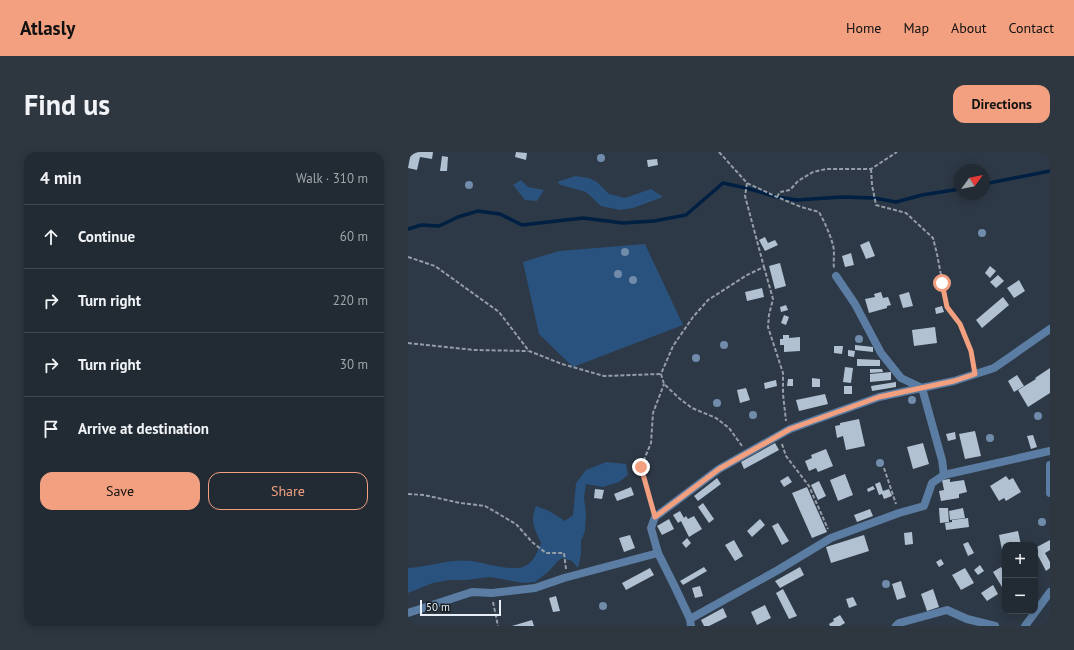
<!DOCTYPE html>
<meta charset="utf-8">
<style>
:root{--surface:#222b34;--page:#2e3740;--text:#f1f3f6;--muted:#a2a7ac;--line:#3f474f;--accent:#f2a07f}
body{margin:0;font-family:"PT Sans",sans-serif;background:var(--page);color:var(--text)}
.controls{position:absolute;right:12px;bottom:12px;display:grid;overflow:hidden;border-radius:8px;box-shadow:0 2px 10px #0003}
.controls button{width:36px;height:36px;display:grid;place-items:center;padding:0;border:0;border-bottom:1px solid var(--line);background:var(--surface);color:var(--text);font:20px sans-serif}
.compass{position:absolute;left:546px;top:12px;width:36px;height:36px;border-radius:50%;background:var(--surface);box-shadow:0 2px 10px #0003;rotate:57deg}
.scale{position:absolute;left:12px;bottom:10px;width:81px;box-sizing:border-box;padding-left:4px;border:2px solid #e8eff8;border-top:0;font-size:11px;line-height:14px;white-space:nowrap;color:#e8eff8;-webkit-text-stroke:3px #1a2026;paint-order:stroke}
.stop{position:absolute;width:12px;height:12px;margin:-9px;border:3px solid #f2a07f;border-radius:50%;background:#fff}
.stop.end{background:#f2a07f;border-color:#fff;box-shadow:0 1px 4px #0008}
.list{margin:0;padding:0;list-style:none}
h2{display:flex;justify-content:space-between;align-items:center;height:52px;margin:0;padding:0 16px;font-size:17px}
h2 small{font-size:13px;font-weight:400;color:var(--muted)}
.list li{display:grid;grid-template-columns:26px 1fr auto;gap:12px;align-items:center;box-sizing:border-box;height:64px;padding:0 16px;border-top:1px solid var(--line)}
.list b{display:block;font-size:15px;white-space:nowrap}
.list em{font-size:13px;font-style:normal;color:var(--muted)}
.actions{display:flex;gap:8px;padding:12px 16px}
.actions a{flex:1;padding:9px 0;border:1px solid var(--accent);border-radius:12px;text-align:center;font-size:14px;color:var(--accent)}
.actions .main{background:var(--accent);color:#111}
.icon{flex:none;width:22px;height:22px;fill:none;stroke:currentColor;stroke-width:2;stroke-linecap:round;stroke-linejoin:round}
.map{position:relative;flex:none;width:642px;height:474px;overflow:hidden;border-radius:12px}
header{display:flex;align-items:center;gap:24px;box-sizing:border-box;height:56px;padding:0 20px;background:var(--accent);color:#111}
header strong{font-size:19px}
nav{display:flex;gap:22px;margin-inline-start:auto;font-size:14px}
.intro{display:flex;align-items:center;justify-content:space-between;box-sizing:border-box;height:96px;padding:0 24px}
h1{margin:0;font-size:28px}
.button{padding:10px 18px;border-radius:12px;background:var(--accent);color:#111;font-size:14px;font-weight:700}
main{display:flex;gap:24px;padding:0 24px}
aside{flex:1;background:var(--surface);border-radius:12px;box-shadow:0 2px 10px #0003}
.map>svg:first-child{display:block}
.green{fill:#2a527e}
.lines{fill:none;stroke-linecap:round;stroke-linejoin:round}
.stream{stroke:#002043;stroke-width:3.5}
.building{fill:#b2c1d1}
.path{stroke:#949da8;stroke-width:2;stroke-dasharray:4 2;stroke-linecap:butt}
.street{stroke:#5c7da3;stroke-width:8}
.tree{fill:#718cab}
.route{stroke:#f2a07f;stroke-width:5}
</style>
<header>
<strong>Atlasly</strong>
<nav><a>Home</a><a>Map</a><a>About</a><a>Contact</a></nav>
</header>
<div class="intro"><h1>Find us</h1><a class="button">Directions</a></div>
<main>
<aside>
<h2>4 min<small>Walk · 310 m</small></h2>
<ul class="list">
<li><svg class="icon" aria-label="ahead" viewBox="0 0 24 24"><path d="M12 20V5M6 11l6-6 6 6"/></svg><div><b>Continue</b></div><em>60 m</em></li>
<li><svg class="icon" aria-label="right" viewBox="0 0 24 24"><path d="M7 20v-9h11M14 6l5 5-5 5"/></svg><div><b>Turn right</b></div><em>220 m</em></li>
<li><svg class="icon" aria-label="right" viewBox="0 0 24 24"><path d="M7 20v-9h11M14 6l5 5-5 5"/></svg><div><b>Turn right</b></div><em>30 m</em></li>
<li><svg class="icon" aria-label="arrive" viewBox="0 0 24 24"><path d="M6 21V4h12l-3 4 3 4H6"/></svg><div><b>Arrive at destination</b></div></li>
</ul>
<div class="actions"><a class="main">Save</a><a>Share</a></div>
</aside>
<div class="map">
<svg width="642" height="474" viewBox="0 0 642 474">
<rect width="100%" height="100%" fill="#2d3946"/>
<g class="green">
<path d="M 167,24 L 181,26 L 189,30 L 201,42 L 217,46 L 243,37 L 255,45 L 225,56 L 212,58 L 193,54 L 178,40 L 153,33 L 149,30 Z"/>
<path d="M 113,28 L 120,35 L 136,38 L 129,49 L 117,48 L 105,33 Z"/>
<path d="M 237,92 L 275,173 L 165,215 L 131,182 L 115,110 L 151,99 Z"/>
<path d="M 198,310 L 218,312 L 220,323 L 211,330 L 195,335 L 178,332 L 176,345 L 178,363 L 177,379 L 173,389 L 173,402 L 170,416 L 164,409 L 154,406 L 149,410 L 140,420 L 127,430 L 116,431 L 82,425 L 58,428 L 41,428 L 25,431 L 0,441 L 0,416 C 21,415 42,406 64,409 C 76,411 103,419 115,415 C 126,411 129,400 133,391 C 126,376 122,370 128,354 L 141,359 L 157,369 L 165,363 L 168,331 L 178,318 Z"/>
</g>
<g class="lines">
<g class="stream">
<path d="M 576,32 L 642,19"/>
<path d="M 0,77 L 13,73 L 31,74 L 50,65 L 70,59 L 92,62 L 114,73 L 175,66 L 215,71 L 246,69 L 278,63 L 315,31 L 338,36 L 369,45 L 389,48 L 434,45 L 466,46 L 488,50 L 514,43 L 552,37"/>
</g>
</g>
<g class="building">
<path d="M 3,0 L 25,0 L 24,7 L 12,5 L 9,18 L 0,16 Z"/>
<path d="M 108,0 L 119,1 L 118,8 L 107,5 Z"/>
<path d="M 34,4 L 40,5 L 39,19 L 32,19 Z"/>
<path d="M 249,7 L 250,13 L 240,15 L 239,8 Z"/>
<path d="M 357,85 L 360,91 L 367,88 L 370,93 L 357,99 L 351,88 Z"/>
<path d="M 461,89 L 467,104 L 458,107 L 452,93 Z"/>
<path d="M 443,101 L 446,113 L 437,115 L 434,104 Z"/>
<path d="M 372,111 L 378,134 L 367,137 L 361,114 Z"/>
<path d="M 582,114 L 588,119 L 582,126 L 577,121 Z"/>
<path d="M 590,123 L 596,129 L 588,136 L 582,130 Z"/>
<path d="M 611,128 L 617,139 L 606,146 L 599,136 Z"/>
<path d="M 354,136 L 356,145 L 339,149 L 337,140 Z"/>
<path d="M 473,140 L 475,146 L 480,145 L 483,153 L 479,154 L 479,156 L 461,161 L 457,147 L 467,145 L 466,142 Z"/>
<path d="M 501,140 L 505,154 L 495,156 L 491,143 Z"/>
<path d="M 595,145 L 601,153 L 574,176 L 568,168 Z"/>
<path d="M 378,153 L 380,158 L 373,160 L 372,155 Z"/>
<path d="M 534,154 L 536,160 L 528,162 L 527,156 Z"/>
<path d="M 376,163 L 381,165 L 378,173 L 373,171 Z"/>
<path d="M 527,175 L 529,191 L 506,194 L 504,178 Z"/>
<path d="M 375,183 L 381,183 L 381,186 L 392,185 L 392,199 L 376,200 L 376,193 L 372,193 L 372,187 L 375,187 Z"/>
<path d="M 447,193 L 465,195 L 465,200 L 447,198 Z"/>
<path d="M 426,194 L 435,194 L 434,202 L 426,201 Z"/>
<path d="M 440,198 L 447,199 L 446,205 L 440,204 Z"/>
<path d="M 449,207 L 472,208 L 472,214 L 449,214 Z"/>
<path d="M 437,215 L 445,216 L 443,231 L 435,230 Z"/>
<path d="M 642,216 L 642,241 L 620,255 L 610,238 L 628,227 L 627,226 Z"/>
<path d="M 462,217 L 474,217 L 475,220 L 462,221 Z"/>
<path d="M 483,220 L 483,228 L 462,230 L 462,222 Z"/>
<path d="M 609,223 L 616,234 L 606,240 L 600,229 Z"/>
<path d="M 404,226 L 412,227 L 412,235 L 404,235 Z"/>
<path d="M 380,227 L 385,227 L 385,234 L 379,234 Z"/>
<path d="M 368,228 L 369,234 L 357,237 L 356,231 Z"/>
<path d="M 488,230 L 488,235 L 464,239 L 463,234 Z"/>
<rect x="436" y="234" width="8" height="8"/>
<path d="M 338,236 L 342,248 L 332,251 L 329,238 Z"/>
<path d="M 417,242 L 420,252 L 391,259 L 388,248 Z"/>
<path d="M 451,267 L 457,294 L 438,298 L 435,284 L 429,286 L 427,274 L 432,273 L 432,271 Z"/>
<path d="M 567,279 L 573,304 L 557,307 L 551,282 Z"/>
<path d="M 547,280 L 548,287 L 540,289 L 538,282 Z"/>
<path d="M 625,283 L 629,295 L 623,297 L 619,284 Z"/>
<path d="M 367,291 L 371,298 L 336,317 L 333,310 Z"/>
<path d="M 515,291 L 521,312 L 505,317 L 499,295 Z"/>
<path d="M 418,297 L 425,314 L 410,320 L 408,316 L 401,319 L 397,309 L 404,306 L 403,303 Z"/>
<path d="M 437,322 L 445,343 L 430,349 L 422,328 Z"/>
<path d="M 380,324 L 384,330 L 376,335 L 372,329 Z"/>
<path d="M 598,324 L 601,328 L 605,326 L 613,340 L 598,349 L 596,346 L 591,349 L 582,334 Z"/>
<path d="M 309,326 L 313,332 L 290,349 L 286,344 Z"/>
<path d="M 542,327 L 542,330 L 556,328 L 559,340 L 551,342 L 551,346 L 533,349 L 531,339 L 536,338 L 534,328 Z"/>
<path d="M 411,329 L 418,344 L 410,348 L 403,333 Z"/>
<path d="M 472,330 L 475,339 L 481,337 L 484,344 L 476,347 L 474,342 L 471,343 L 467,332 Z"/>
<path d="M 465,334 L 467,337 L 460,340 L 459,337 Z"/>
<path d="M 223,335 L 226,343 L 209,349 L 206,342 Z"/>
<path d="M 399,335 L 419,380 L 404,386 L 384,341 Z"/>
<path d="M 187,337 L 196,338 L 194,347 L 186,346 Z"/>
<path d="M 295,351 L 306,367 L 301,371 L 290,355 Z"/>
<path d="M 531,356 L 540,356 L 541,370 L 532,371 Z"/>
<path d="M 555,356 L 557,366 L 542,368 L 541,359 Z"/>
<path d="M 462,357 L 465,364 L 449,370 L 446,363 Z"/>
<path d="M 272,359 L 276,366 L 278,364 L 280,367 L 286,364 L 294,377 L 281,385 L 273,369 L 270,371 L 265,363 Z"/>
<path d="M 560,366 L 561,375 L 538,378 L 537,371 L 544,370 L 544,368 Z"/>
<path d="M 261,367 L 266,377 L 254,383 L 249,374 Z"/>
<path d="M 352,367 L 357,373 L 344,385 L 339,379 Z"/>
<path d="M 370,371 L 381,389 L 374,393 L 364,374 Z"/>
<path d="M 610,379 L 613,393 L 597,393 L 597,398 L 594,398 L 591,383 Z"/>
<path d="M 504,380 L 505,392 L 497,393 L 496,381 Z"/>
<path d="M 222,383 L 227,396 L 216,400 L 211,386 Z"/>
<path d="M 456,383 L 461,399 L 423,411 L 418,395 Z"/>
<path d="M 279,386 L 283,391 L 278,396 L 274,391 Z"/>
<path d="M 326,388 L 335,404 L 327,409 L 317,393 Z"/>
<path d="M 642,388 L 642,398 L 637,401 L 642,410 L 642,416 L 638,419 L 627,398 L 627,396 Z"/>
<path d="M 560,390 L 566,401 L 560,404 L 555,392 Z"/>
<path d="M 533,407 L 536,412 L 531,415 L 528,410 Z"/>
<path d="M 572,413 L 576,419 L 570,423 L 566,418 Z"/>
<path d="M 296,415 L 299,419 L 275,433 L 272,429 Z"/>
<path d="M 392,415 L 396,423 L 372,436 L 367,429 Z"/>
<path d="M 593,415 L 597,422 L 597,440 L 585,420 Z"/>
<path d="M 242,416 L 246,423 L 218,438 L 214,431 Z"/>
<path d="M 557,416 L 566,431 L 553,438 L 544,423 Z"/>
<path d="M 493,429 L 498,445 L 489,448 L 484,432 Z"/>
<path d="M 585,433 L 590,442 L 579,449 L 573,441 Z"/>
<path d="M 292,434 L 295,444 L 287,446 L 284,436 Z"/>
<path d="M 375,437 L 389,464 L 381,467 L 368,441 Z"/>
<path d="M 525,437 L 531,455 L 519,459 L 513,442 Z"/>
<path d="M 148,444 L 152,459 L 145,460 L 141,446 Z"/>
<path d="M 445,445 L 449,453 L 441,456 L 438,447 Z"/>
<path d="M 357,453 L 363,466 L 349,473 L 343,460 Z"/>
<path d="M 315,456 L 319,465 L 301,474 L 296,474 L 293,468 Z"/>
<path d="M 432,463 L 437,471 L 432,474 L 422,474 L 421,472 L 426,469 L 425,467 Z"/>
<path d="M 124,468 L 126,474 L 104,474 Z"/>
</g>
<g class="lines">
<g class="path">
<path d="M 311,0 L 339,31 L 369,45 L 393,55 L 411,60 C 417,71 422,82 425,93 C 427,101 425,109 426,116"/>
<path d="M 463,17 L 464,33 L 468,53 L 498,61 L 525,86 L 529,102 L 539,155 L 552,172 L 563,199 L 565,213"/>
<path d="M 369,45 L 372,40 L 382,38 L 390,29 L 405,20 L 418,17 L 463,17 L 489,0"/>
<path d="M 0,105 L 27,114 L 91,160 L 121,199 L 154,212 L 196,224 L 253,222"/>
<path d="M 356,115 L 365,147 L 361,163 L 360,175 L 375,221 L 375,242 L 378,269"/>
<path d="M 0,191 L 66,198 L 120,199"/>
<path d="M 374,292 L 378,304 L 401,334 L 420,377"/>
<path d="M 334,294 L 321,276 L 308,266 L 284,256 L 272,247 L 256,232 L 253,222 L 265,194 L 285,165 L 300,148 L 339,123 L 356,115 L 337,44 L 339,31"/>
<path d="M 476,316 L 488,352"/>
<path d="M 0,342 L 16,343 L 52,351 L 77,354 L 108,372 L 124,390 L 138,401 L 156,401 L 158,417"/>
<path d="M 244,355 L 233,315 L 243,291 L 245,261 L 256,232"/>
<path d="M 85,450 L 90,474"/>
</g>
<g class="street">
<path d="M 428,124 L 447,152 L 473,201 L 493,226 L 514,236 L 534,308 L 536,323"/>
<path d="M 642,313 L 642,341"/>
<path d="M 0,461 L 64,440 L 84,441 L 127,436 L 156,426 L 250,401"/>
<path d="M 282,467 L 370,418 L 423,386 L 491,361 L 516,354 L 524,331 L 536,323 L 642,299"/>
<path d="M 283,474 L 282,467 L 267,435 L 250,401 L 243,376 L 247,365 L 311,317 L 382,277 L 471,245 L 546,229 L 586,216 L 642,177"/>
<path d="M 488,474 L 491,471 L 539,458 L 559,467 L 587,474"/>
<path d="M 617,474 L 642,440"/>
</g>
</g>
<g class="tree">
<circle cx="193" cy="6" r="4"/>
<circle cx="61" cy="33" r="4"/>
<circle cx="574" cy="81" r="4"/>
<circle cx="217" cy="100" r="4"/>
<circle cx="210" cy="122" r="4"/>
<circle cx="225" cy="128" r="4"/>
<circle cx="451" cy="187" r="4"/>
<circle cx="316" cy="193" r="4"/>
<circle cx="288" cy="206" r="4"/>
<circle cx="504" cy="248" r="4"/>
<circle cx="309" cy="251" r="4"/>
<circle cx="345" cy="263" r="4"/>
<circle cx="630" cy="264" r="4"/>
<circle cx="582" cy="286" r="4"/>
<circle cx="472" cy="311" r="4"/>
<circle cx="634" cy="370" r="4"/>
<circle cx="478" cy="432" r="4"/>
<circle cx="195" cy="454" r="4"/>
</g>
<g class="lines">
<path class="route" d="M 233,315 L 247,365 L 311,317 L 382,277 L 471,245 L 546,229 L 567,222 L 563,199 L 552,172 L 539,155 L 534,131"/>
</g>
</svg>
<div class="controls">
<button>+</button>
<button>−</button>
</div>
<svg class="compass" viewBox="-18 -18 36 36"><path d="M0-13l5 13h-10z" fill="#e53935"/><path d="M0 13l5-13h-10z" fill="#a2a7ac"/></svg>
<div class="scale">50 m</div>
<div class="stop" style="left:534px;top:131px"></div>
<div class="stop end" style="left:233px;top:315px"></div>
</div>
</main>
